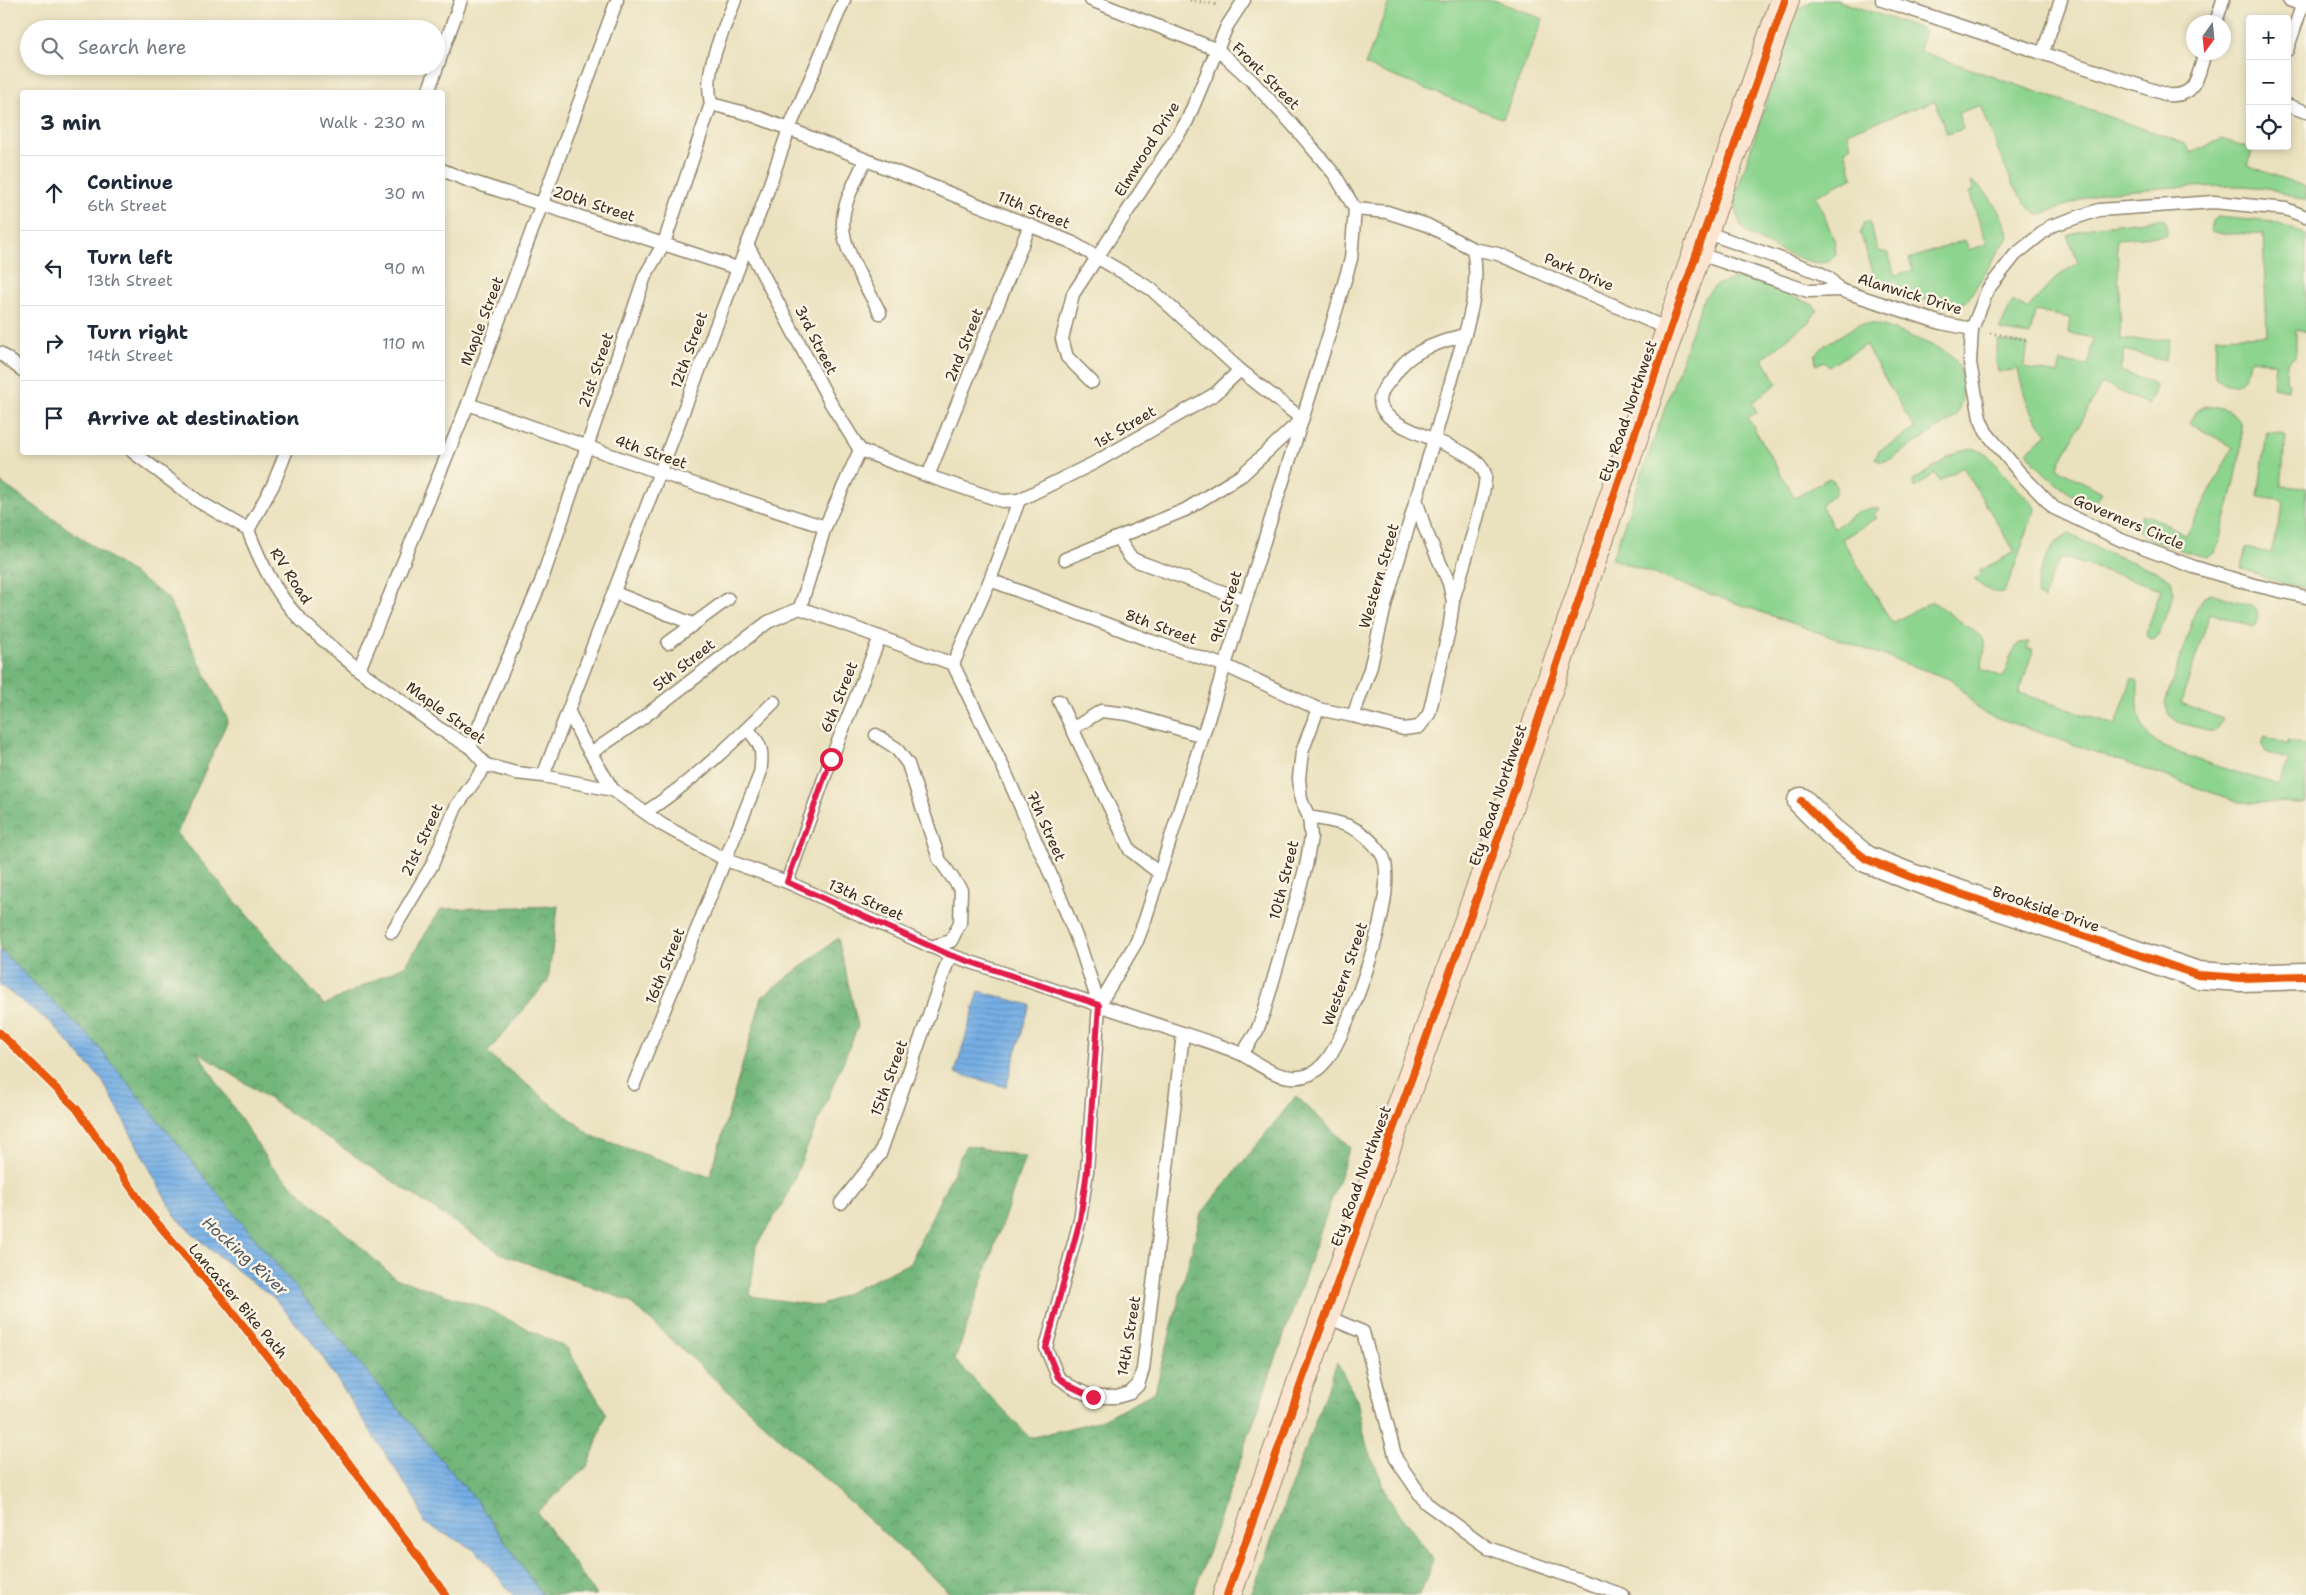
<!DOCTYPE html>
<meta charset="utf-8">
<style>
:root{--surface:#fff;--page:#f2f2f3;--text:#1f2937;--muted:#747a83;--line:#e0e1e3}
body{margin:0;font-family:"Shantell Sans",sans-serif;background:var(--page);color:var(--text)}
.controls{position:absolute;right:15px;top:15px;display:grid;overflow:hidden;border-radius:5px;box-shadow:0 2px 8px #0003}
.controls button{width:45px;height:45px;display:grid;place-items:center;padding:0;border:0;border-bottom:1px solid var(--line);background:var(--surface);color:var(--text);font:25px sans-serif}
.compass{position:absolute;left:2186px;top:15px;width:45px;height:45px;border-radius:50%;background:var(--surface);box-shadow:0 2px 8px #0003;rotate:195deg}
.stop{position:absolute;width:15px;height:15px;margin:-11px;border:4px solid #e11d48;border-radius:50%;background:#fff}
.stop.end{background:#e11d48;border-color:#fff;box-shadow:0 1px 5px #0008}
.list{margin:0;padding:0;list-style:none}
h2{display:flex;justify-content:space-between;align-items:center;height:65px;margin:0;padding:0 20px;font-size:21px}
h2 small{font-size:16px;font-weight:400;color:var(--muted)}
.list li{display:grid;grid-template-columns:32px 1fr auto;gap:15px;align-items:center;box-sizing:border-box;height:75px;padding:0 20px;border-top:1px solid var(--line)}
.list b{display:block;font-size:19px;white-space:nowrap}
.list p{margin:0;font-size:16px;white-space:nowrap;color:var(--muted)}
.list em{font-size:16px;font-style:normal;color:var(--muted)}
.icon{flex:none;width:28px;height:28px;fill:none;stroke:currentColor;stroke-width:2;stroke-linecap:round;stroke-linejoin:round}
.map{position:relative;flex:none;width:2306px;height:1595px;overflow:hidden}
.search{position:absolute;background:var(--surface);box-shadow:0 2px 8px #0003;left:20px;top:20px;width:425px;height:55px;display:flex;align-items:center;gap:12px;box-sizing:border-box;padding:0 18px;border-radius:28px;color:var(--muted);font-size:19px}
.panel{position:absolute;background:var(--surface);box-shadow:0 2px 8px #0003;left:20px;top:90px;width:425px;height:365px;border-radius:5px}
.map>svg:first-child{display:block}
.green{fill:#8dd48f;stroke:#647f56}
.forest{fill:url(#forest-crowns);stroke:#56704c}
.water{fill:url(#water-rules);stroke:#586c82}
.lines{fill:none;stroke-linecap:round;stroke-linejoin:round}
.lane-casing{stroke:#92866e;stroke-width:15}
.street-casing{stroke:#92866e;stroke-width:29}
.secondary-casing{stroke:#92866e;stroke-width:30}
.path{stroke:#92866e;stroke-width:3;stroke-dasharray:1 4;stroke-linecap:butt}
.lane{stroke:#fff;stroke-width:12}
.street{stroke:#fff;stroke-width:26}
.secondary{stroke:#fce5d0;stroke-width:28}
.cycleway-casing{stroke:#fcf5e5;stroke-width:11}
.cycleway{stroke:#e8590c;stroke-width:8}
.route{stroke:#e11d48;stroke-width:6}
.labels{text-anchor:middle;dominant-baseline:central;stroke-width:5;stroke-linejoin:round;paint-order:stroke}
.street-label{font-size:15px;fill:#3b2a1e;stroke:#fcf5e5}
.water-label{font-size:16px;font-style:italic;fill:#4f5964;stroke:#fcf5e5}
</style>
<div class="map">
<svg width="2306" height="1595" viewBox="0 0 2306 1595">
<defs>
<pattern id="forest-crowns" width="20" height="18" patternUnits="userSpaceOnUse" patternTransform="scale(1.25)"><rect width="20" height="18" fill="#72b67a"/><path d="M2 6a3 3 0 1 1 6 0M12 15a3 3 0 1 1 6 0" fill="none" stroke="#5f9463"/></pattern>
<pattern id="water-rules" width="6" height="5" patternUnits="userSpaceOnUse" patternTransform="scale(1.25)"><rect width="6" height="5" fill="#75afe6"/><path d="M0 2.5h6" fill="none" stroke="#618fba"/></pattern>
</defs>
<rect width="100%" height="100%" fill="#fcf5e5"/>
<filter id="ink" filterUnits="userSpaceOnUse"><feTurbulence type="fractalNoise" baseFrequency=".02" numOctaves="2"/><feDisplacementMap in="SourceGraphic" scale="10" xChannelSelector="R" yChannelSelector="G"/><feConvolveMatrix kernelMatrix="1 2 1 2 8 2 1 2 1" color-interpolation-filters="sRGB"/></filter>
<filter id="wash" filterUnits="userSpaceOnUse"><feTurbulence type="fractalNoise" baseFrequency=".0096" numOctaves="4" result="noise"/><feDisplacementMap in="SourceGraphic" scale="20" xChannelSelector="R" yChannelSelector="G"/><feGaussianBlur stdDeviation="1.12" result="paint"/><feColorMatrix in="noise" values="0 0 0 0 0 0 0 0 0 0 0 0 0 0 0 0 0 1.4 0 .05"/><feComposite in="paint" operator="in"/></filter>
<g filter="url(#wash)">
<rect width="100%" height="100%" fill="#eae1be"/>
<g class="green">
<path d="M 1390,0 L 1494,0 L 1543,19 L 1503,119 L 1365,65 Z"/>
<path d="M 1813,0 L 1836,0 L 1919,28 L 1925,32 L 1919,51 L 2173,139 L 2185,144 L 2191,153 L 2222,139 L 2253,149 L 2247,165 L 2306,187 L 2306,201 L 2268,188 L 2243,186 L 2174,187 L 2100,193 L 2039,215 C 2013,203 1992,132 1981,105 L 1958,113 L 1963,129 L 1947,134 L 1935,101 L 1847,132 L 1851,146 L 1845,150 L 1853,177 L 1816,196 L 1835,242 L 1836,255 C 1832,259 1828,262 1822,263 C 1807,264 1755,241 1744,230 C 1738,224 1737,209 1734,200 L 1791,28 L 1799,10 Z"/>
<path d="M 1970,182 C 1986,185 2007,221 2008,237 L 1967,301 L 1956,307 L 1945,307 L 1881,285 L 1874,274 L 1860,233 L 1864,222 L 1869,220 L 1878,251 L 1888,253 L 1895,275 L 1913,270 L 1909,259 L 1965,240 L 1969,250 L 1987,244 L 1969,192 L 1974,190 Z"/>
<path d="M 2217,217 L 2273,222 L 2306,234 L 2306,332 L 2296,330 L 2296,356 L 2287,362 L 2286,380 L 2289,384 L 2288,390 L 2273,387 L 2275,363 L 2253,359 L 2250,361 C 2246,382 2236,392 2215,378 L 2216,337 L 2267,335 L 2263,233 L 2223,234 L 2211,231 L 2212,221 Z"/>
<path d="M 2162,219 L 2166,221 L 2167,235 L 2117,239 L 2121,340 L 2169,339 L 2166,360 L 2161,360 L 2125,350 L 2120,370 C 2131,377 2146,378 2155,386 L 2154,394 L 2148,405 L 2102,383 L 2057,468 L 2102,492 L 2095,504 L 2089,506 C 2068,493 2039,473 2027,451 L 2047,434 C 2029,412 2024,397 2018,369 L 1998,372 L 1996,359 L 1998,340 L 2028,345 L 2024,368 L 2058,374 L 2061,362 L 2088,366 L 2093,338 L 2068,333 L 2070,318 L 2035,311 L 2030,335 L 1999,330 L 2013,301 L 2027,309 L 2056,278 L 2078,262 L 2067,236 L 2091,227 Z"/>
<path d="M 1733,279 L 1755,281 L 1813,305 L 1817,310 L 1811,320 L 1763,358 L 1777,383 L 1752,403 L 1757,412 L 1748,418 L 1795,498 L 1829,478 L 1834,481 L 1837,489 L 1834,495 L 1821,505 L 1834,528 C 1847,521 1864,504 1879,509 L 1874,514 L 1877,518 L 1842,539 L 1892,623 L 1932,601 L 1983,638 L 1985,648 L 1981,669 L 2003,677 L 2012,653 L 2019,643 L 2029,642 L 2027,649 L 2033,650 L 2019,693 L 2116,725 L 2132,678 L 2138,681 C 2138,700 2135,720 2149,736 C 2163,753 2254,777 2279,785 L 2289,760 L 2266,752 L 2262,745 L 2265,736 L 2288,745 L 2288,740 L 2306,746 L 2306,803 L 2239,802 L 1983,713 L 1952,680 L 1612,559 L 1704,297 L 1716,285 Z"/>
<path d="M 1859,324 C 1864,324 1870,324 1875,324 C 1887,326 1945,349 1953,357 C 1966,371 1965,404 1954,418 L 1891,459 L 1881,462 L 1875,458 L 1879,451 L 1915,429 L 1865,345 L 1829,366 L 1824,361 L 1816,365 L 1815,355 L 1825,345 Z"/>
<path d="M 2205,406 C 2217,406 2233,409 2239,421 C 2249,441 2226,515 2220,539 L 2215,553 L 2209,557 C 2191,554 2151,542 2138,530 L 2138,523 L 2142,515 L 2146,517 L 2148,515 L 2187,535 L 2233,447 L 2189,423 L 2195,412 Z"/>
<path d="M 2267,432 L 2279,433 L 2286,436 L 2281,486 L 2306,488 L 2306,588 L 2281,583 L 2241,568 L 2246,548 L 2271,553 L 2284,503 L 2280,500 L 2258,497 Z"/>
<path d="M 1973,448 L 1987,454 L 2011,482 L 2032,503 L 2035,509 L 2009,582 L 2003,593 C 1990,592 1983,588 1974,579 L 1982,575 L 1979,571 L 2015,552 L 1963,467 L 1939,481 L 1935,473 L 1915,488 L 1913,481 L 1958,451 Z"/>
<path d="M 2069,534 L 2104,551 L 2161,573 L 2171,580 L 2174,592 L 2159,635 L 2155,639 L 2148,638 L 2146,634 L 2161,589 L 2061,557 C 2055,572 2046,583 2044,600 L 2038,596 C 2034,580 2045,556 2056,543 C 2059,540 2065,537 2069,534 Z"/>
<path d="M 2211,593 L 2252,606 L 2257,610 L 2258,618 L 2254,627 L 2210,613 L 2181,703 L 2223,719 L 2217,730 L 2213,732 L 2178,722 L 2169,715 L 2165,703 L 2196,610 L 2204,597 Z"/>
</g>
<g class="forest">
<path d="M 0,482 L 167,597 L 228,720 L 177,833 L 324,1005 L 406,965 L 441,909 L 558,906 L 548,981 L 487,1053 L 592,1136 L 710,1177 L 762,997 L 838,938 L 858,1026 L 786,1198 L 756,1246 L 750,1296 L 820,1306 L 910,1263 L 966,1145 L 1025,1157 L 955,1360 L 1030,1438 L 1098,1421 L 1155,1392 L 1201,1214 L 1296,1096 L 1350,1147 L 1193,1595 L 952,1595 L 629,1301 L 502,1254 L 197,1051 L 271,1166 L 395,1278 L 482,1307 L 567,1348 L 606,1413 L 589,1465 L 537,1512 L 596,1595 L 542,1595 L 478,1503 L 266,1252 L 91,1038 L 0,950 Z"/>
<path d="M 1337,1362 L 1357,1400 L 1366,1443 L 1389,1499 L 1433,1559 L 1420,1595 L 1251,1595 Z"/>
</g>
<g class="water">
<path d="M 0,950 L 91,1038 L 266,1252 L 478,1503 L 542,1595 L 513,1595 L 477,1551 L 424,1523 L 418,1504 L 316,1347 L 275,1299 L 207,1247 L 175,1216 L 102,1080 L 51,1023 L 0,985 Z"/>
<path d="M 979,991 L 1030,1005 L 1006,1087 L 955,1073 Z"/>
</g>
</g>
<g filter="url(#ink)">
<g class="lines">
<defs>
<g id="lane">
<path d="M 1091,0 L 1218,50 L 1251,80 L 1292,124 L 1335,175 L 1355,209"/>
<path d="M 1882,0 L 2168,95 C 2197,98 2198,75 2205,52"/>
<path d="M 2289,0 L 2302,5"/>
<path d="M 2216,22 L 2223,0"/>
<path d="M 2287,50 L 2304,0"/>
<path d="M 2043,52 L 2061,0"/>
<path d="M 428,92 L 461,0"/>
<path d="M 711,104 L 749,114 L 789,129 L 1071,242 L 1151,289 L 1240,370 L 1302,419 L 1242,475 L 1185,510 L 1065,559"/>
<path d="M 2287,105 L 2306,112"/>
<path d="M 865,160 C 857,179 842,203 843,225 C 843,252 868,288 880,313"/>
<path d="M 442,170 L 467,180 L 737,268"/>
<path d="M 2306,217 L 2286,209 L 2214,202 L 2099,210 L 2051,226 L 2015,255 L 1988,289 L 1972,329 L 1970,363 L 1980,418 L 1986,432 L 2020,473 L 2054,508 L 2121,540 L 2194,567 L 2254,585 L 2306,597"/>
<path d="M 1705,232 L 1818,272 L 1829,278 L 1840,290"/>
<path d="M 747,244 L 830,402 L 860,450"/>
<path d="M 1473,249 L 1498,254 L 1670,330"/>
<path d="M 1697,253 L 1808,291 L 1840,290 L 1941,323 L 1972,329"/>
<path d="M 0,353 L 22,370"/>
<path d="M 1092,382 L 1067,357 L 1062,339 L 1073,294 L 1187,121 L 1227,26 L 1244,0"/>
<path d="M 468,404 L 661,473 L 825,527"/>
<path d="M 860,450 L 928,476 L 1002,501 L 1019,500 L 990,580 L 953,664 L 800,608 L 825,527 Z"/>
<path d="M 133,452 L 198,501 L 248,530"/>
<path d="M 286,452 L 273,485 L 248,530 C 260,562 275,592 298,617 C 317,636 339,653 359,670"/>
<path d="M 928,476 L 1030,225"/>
<path d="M 1019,500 L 1094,463 L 1215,394 L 1240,370"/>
<path d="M 1118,538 L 1130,557 L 1137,561 L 1245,600"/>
<path d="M 990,580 L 1151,641 L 1226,666 L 1318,709 L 1353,716 L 1404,729 L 1419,727 L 1429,714 L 1449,630 L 1453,602 L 1449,583 L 1425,529 L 1417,502"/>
<path d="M 615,593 L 693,624"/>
<path d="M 1453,600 C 1459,581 1489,486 1485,474 C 1474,437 1350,432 1387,384 C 1393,378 1398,369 1404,363 C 1420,347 1444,342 1465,334"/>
<path d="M 668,643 L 728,599"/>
<path d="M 953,664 L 1003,767 L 1057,889 L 1081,949 L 1099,1005 L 1087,1171 L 1080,1220 L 1046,1348 L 1058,1377 L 1070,1386 L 1093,1397 L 1117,1397 L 1130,1393 L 1138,1385 L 1143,1369 L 1183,1034"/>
<path d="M 1059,701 L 1130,850 L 1159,873"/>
<path d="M 569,712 L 582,739 L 613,790"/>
<path d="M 1353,716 L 1370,669 L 1386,602 L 1465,334 C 1473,305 1479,279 1473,249 L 1427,225 L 1387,212 L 1355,209"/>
<path d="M 1072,729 L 1101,711 L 1128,714 L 1203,736"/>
<path d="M 876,735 L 896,748 L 908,764 L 939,859 L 961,890 L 960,923 L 951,941 L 931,947"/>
<path d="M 470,747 L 541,582 L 645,276 L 664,243 L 711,104 C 703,68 723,33 735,0"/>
<path d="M 591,753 L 641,719 L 768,622 L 800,608"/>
<path d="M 486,765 L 516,773 L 543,776 L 613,790 L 661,824 L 726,860 L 787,882 L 950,955 L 1218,1045 C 1226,1048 1235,1051 1243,1055 C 1262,1066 1281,1082 1305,1076 C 1314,1074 1321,1067 1326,1061 C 1349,1032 1403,884 1381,853 C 1361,825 1341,822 1309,817"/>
<path d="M 486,765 L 470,747 L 440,729 L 359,670 L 468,404 L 617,0"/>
<path d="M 543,776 L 763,204 L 789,129 L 844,0"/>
<path d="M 646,812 C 692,782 735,741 774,702"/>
<path d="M 787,882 L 831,759 L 880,637"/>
<path d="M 392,932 L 432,865 L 456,807 L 486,765"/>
<path d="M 1099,1005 L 1137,941 L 1145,920 L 1331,328 L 1351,259 L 1355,209"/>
<path d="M 1242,1054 L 1257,1031 L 1264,1012 L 1306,866 L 1311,837 L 1309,817 L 1301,800 L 1299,778 L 1302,752 L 1318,709"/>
<path d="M 634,1084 L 760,774 C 763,753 763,745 747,729"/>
<path d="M 841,1203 L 880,1154 L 950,955"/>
<path d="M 1325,1316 L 1363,1332 L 1396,1459 L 1426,1503 L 1488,1548 L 1623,1595"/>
</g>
<path id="street" d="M 1801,801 L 1831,831 L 1866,859 L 1911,877 L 2198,975 L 2241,978 L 2306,976"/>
<path id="secondary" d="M 1227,1595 L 1304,1375 L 1491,859 L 1670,330 L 1785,0"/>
</defs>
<use href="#lane" class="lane-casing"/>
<use href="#street" class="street-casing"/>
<use href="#secondary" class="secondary-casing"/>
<g class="path">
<path d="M 1190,0 L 1217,5"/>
<path d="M 1990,333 L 2029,340"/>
</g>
<use href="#lane" class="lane"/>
<use href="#street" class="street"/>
<use href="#secondary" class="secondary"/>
<defs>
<g id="cycleway">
<path d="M 1801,801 L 1831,831 L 1866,859 L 1911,877 L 2198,975 L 2241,978 L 2306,976"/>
<path d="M 0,1033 L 77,1109 L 147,1211 L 228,1306 L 326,1432 L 446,1595"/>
<path d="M 1227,1595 L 1304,1375 L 1491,859 L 1670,330 L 1785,0"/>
</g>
</defs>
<use href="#cycleway" class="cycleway-casing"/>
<use href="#cycleway" class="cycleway"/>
</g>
</g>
<g class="lines" filter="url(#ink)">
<path class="route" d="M 831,759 L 787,882 L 950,955 L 1099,1005 L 1087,1171 L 1080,1220 L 1046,1348 L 1058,1377 L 1070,1386 L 1093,1397"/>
</g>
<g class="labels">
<g class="street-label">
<text transform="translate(1266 76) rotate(45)">Front Street</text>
<text transform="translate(1147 149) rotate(-58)">Elmwood Drive</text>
<text transform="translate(594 204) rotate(18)">20th Street</text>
<text transform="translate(1034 210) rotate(22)">11th Street</text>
<text transform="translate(1579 272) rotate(23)">Park Drive</text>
<text transform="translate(1910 294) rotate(17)">Alanwick Drive</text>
<text transform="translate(482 321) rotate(-69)">Maple Street</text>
<text transform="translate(816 340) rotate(63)">3rd Street</text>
<text transform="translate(964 345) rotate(-68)">2nd Street</text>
<text transform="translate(689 350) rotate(-70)">12th Street</text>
<text transform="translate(596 370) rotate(-71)">21st Street</text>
<text transform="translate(1628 411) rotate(-71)">Ety Road Northwest</text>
<text transform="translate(1125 427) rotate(-30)">1st Street</text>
<text transform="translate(651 452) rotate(19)">4th Street</text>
<text transform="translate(2129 522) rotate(23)">Governers Circle</text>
<text transform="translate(291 576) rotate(57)">RV Road</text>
<text transform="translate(1379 576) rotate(-74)">Western Street</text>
<text transform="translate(1226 607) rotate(-73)">9th Street</text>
<text transform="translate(1161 627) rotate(20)">8th Street</text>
<text transform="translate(684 665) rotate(-38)">5th Street</text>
<text transform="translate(839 697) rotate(-68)">6th Street</text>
<text transform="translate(446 713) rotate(36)">Maple Street</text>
<text transform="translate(1498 795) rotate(-71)">Ety Road Northwest</text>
<text transform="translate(1046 826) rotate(66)">7th Street</text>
<text transform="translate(422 840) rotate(-65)">21st Street</text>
<text transform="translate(1284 880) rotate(-76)">10th Street</text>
<text transform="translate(866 900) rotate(24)">13th Street</text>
<text transform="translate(2046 909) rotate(19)">Brookside Drive</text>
<text transform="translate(665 966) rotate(-68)">16th Street</text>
<text transform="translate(1345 974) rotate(-71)">Western Street</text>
<text transform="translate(889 1078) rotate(-70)">15th Street</text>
<text transform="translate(1361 1176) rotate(-70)">Ety Road Northwest</text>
<text transform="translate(238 1301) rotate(50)">Lancaster Bike Path</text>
<text transform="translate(1129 1336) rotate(-81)">14th Street</text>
</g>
<g class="water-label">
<text transform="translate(245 1256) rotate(42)">Hocking River</text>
</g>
</g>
</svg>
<div class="controls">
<button>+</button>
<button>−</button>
<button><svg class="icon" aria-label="locate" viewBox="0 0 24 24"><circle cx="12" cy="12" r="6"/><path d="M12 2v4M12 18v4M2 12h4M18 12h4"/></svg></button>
</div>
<svg class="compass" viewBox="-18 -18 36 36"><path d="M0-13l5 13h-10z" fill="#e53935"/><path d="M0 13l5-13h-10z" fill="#747a83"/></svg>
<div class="stop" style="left:831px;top:759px"></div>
<div class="stop end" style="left:1093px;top:1397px"></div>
<div class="search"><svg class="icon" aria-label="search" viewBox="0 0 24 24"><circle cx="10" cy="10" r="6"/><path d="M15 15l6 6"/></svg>Search here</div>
<section class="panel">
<h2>3 min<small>Walk · 230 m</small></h2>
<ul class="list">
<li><svg class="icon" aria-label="ahead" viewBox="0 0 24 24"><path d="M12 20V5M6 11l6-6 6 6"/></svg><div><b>Continue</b><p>6th Street</p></div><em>30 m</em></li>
<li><svg class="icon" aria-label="left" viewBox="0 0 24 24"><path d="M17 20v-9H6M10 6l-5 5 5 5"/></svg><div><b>Turn left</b><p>13th Street</p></div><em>90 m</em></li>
<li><svg class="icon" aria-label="right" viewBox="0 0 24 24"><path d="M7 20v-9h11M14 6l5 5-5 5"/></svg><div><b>Turn right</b><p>14th Street</p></div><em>110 m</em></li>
<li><svg class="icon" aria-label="arrive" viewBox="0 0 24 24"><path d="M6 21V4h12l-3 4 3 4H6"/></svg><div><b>Arrive at destination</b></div></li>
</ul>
</section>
</div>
